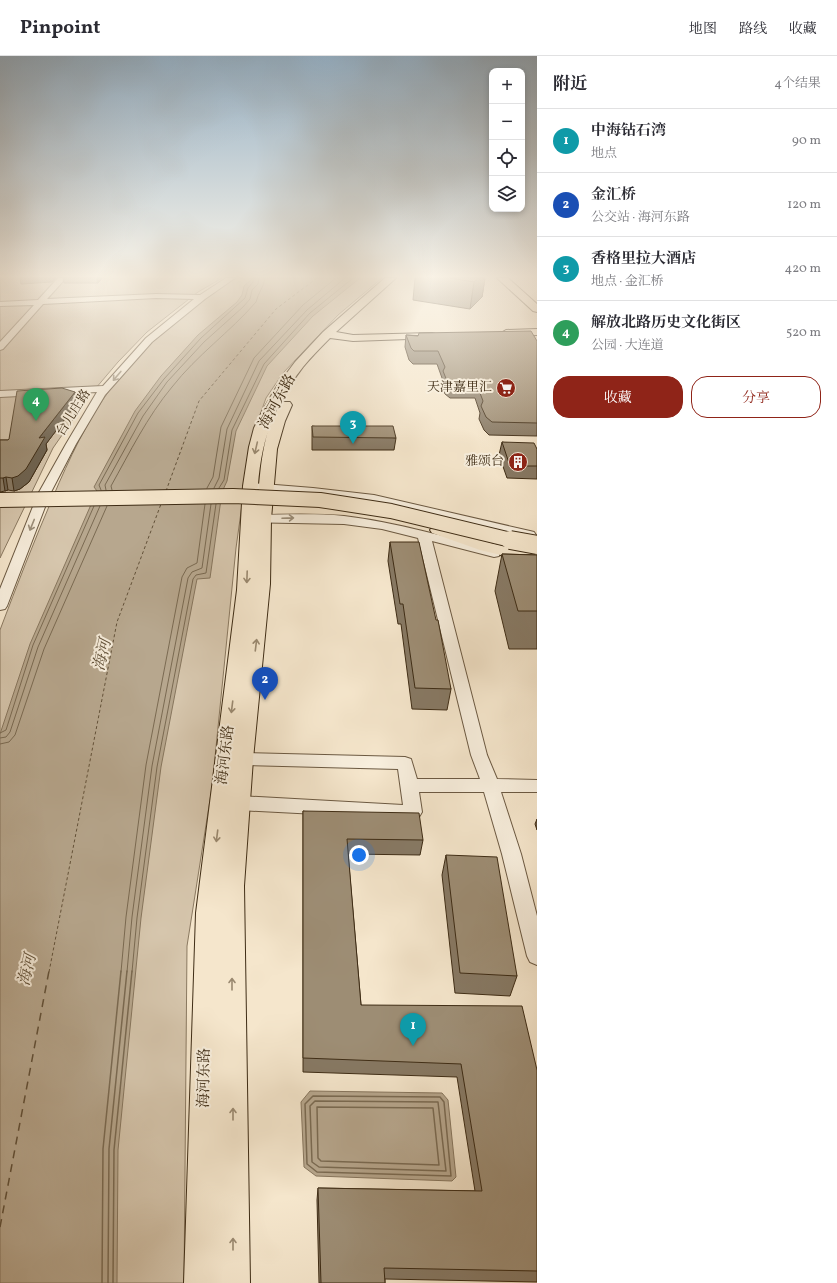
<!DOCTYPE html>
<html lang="zh">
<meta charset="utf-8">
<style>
:root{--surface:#fff;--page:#f7f7f7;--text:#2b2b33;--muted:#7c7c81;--line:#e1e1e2;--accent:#8f2418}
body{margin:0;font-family:Vollkorn,"Noto Serif SC",serif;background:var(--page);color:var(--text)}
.controls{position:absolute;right:12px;top:12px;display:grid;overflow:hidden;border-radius:8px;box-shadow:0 2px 6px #0003}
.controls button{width:36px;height:36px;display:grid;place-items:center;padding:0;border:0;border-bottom:1px solid var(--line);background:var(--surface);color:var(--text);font:20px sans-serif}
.you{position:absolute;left:359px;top:799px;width:14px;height:14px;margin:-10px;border:3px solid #fff;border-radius:50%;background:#1a73e8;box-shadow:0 0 0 6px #1a73e833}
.badge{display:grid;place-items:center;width:26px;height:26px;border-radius:50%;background:var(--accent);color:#fff;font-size:13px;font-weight:700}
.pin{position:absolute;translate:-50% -33px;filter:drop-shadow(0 1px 2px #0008)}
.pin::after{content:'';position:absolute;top:21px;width:14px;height:12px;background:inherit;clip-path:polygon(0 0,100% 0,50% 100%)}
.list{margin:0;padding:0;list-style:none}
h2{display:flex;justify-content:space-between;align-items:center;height:52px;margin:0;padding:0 16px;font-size:17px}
h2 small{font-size:13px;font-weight:400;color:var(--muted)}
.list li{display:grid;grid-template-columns:26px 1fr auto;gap:12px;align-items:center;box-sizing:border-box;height:64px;padding:0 16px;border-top:1px solid var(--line)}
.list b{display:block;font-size:15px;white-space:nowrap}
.list p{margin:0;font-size:13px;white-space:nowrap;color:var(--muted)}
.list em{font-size:13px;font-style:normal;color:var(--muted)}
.actions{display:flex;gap:8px;padding:12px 16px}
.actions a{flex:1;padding:9px 0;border:1px solid var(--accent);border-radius:16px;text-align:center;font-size:14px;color:var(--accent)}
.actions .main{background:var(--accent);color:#fff}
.icon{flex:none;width:22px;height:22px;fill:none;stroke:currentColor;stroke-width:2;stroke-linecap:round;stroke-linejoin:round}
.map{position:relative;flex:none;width:537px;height:1227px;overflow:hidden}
header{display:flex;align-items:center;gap:24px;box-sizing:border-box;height:56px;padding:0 20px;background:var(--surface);border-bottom:1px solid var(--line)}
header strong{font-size:19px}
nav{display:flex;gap:22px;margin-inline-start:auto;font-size:14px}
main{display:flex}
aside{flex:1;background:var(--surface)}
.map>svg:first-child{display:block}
.green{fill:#d6c6ad;stroke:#8a7961}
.water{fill:#b7a78e;stroke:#87765e}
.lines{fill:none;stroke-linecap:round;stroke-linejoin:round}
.shore-far1{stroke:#7a6a52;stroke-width:1}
.shore{stroke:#7a6a52;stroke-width:1.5}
.ferry-far1{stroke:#625139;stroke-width:1;stroke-dasharray:3 2.5;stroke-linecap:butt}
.ferry{stroke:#625139;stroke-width:1.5;stroke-dasharray:8 6;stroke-linecap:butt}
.minor-casing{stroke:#6c5a43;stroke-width:2}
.major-casing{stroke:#3e2c15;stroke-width:2}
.minor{fill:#f8efde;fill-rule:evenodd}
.major{fill:#f5e6cc;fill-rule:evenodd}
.major-bridge-far1-casing{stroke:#3e2c15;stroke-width:16;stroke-linecap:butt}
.major-bridge-casing{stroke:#3e2c15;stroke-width:20;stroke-linecap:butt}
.major-bridge-far1{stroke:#f5e6cc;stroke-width:14}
.major-bridge{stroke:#f5e6cc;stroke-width:18}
.wall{fill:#877964;stroke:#3e2c15}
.shaded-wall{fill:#6e6351;stroke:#3e2c15}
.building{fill:#9d8d74;stroke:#3e2c15}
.oneway{stroke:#9b8e7a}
.oneway2{stroke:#9a8970}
.labels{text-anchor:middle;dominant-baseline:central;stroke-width:4;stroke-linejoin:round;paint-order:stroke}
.far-poi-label{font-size:13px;fill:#3e2c15;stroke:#f8efde;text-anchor:end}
.far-street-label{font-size:13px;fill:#3e2c15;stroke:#f8efde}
.street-label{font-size:15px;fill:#3e2c15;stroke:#f8efde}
.water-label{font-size:16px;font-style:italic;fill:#625139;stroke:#f8efde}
</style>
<header>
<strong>Pinpoint</strong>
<nav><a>地图</a><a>路线</a><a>收藏</a></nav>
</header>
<main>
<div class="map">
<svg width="537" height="1227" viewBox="0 0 537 1227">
<rect width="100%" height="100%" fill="#f5e6cc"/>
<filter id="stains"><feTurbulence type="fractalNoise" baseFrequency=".005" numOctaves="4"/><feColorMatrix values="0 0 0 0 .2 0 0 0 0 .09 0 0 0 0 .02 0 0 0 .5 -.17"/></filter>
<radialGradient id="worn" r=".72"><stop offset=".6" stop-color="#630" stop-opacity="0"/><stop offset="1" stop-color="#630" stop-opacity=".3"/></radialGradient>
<g class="green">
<path d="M 0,222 L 222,222 L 198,236 L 147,276 L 118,306 L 90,339 L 53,392 L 0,502 Z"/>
<path d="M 236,222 L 382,222 L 338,259 L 283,317 L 266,342 L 251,384 L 236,492 L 212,731 L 187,890 L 184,1227 L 0,1227 L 0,574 C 17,529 34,485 53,441 C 69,403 87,365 111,332 C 144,288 189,250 236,222 Z"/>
</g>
<g class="water">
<path d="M 253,222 L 360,222 L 313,260 L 267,310 L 236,375 L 227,425 L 222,436 L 210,522 L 197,523 L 161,711 L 141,862 L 118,1094 L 117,1227 L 0,1227 L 0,678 L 30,588 L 97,435 L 94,431 L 135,355 L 161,320 L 198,279 L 237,246 L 242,239 L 244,230 Z"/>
<path d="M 310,1035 L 442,1037 L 448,1044 L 456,1121 L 452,1125 L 316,1120 L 304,1111 L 301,1046 Z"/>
</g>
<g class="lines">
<g class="shore-far1">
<path d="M 207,432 L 213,421 L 221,371 L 254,302 L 303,249 L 336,222"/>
<path d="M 214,432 L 219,422 L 227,373 L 259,305 L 307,254 L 345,222"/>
<path d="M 219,432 L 224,424 L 232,374 L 264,308 L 310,257 L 353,222"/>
<path d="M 101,434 L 99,429 L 138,357 L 164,323 L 201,282 L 245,242 L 248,232 L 253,226 L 254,222"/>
<path d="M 106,434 L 105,429 L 143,360 L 167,326 L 204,286 L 243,251 L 250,243 L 252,234 L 258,228 L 259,222"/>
<path d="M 112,434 L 111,430 C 130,396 147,361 172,331 C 197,299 230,276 256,246 C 258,237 264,231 265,222"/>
<path d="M 0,677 L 6,674 L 33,589 L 94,450"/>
<path d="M 0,682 L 6,681 L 10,676 L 38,591 L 100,450"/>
<path d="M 0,688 L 9,686 L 15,679 L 44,593 L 107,450"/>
<path d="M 121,916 L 126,861 L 146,709 L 182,521 L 187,512 L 197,507 L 205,448"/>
<path d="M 127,916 L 132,861 L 152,710 L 188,522 L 192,516 L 202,512 L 211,448"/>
<path d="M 132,916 L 137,862 L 157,711 L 193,523 L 196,519 L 206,517 L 216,448"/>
</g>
<g class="shore">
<path d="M 313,1040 L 440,1041 L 444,1046 L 451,1120 L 317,1116 L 307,1108 L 305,1048 Z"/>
<path d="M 315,1045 L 438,1046 L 446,1115 L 319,1111 L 312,1106 L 310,1050 Z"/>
<path d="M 317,1051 L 433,1052 L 439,1109 L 321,1105 L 318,1102 Z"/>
<path d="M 102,1227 L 103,1093 L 121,915"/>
<path d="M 108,1227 L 109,1093 L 127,915"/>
<path d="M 113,1227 L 114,1094 L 132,915"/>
</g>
<g class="ferry-far1">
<path d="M 166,435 L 199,345 L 276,253 L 317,222"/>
<path d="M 49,916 L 117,566 L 161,448"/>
</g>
<path class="ferry" d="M 0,1171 L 49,915"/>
<defs>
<g id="minor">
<path d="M 58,222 L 66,222 L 47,243 L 156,238 L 200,239 L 226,222 L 235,222 L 205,243 L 152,286 L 105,339 L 76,388 L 50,438 L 7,550 L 5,553 L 0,554 L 0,533 L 38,438 L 66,388 L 97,336 L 0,341 L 0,335 L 103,330 L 146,282 L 194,243 L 156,242 L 43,248 L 3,293 L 0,294 L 0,286 L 34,249 L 0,250 L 0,246 L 38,244 Z"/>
<path d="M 250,427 L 313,432 L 374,439 L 530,475 L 534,476 L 536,479 L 534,482 L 530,483 L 374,447 L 313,438 L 246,432 L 244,430 L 246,428 Z"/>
<path d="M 252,459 C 282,459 313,457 344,460 C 396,466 447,482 499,494 L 500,497 L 499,500 L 494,501 L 432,485 L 487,699 L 497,723 L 537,724 L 537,736 L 501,736 L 521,798 L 537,860 L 537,909 L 530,906 L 527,900 L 502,798 L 484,736 L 419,736 L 422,756 L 419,761 L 413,763 L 239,754 L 233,752 L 230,747 L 233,742 L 239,740 L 403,749 L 398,713 L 242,709 L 236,707 L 234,703 L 236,699 L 242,697 L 405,701 L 411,703 L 417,723 L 480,723 L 471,699 L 418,482 L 382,473 L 344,468 L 248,466 L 246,463 L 248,460 Z"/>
</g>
<g id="major">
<path d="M 385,222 L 396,222 L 336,276 L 353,279 L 432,277 L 436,278 L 438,280 L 436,282 L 353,285 L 330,282 C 321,291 311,301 303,311 C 269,354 258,396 257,450 C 261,415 261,376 282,346 L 290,346 L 292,349 L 285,365 L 277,393 L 271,463 L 270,528 L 253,703 L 244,830 L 250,1227 L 184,1227 L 196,857 L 237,534 L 243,430 L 249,391 L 254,372 L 264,352 L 277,330 L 295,306 L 323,276 Z"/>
<path d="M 497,222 L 508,222 L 537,248 L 537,256 L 533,255 Z"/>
<path d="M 537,273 L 537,279 L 506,280 L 501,277 L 506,274 Z"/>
<path d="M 438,469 L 491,487 L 537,498 L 537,508 L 480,494 L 432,477 L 430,474 L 432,471 Z"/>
</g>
</defs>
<use href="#minor" class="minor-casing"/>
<use href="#major" class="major-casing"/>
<use href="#minor" class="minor"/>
<use href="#major" class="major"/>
<defs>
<path id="major-bridge-far1" d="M 0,444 L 233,440 L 320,444 L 391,455 L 515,485"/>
<path id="major-bridge" d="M 510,484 L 537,489"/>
</defs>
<use href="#major-bridge-far1" class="major-bridge-far1-casing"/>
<use href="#major-bridge" class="major-bridge-casing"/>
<use href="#major-bridge-far1" class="major-bridge-far1"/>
<use href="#major-bridge" class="major-bridge"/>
</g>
<g class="wall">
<path d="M 63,222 L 102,222 L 98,227 L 64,227 Z"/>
<path d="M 415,222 L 485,222 L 482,241 L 470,253 L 413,244 Z"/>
<path d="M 406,279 L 537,285 L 537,380 L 489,379 L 484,374 L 479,363 L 480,357 L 475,342 L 450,342 L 445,338 L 441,328 L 442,322 L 437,308 L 413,308 L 409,304 L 405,291 Z"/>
<path d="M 75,336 L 77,347 L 46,388 L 47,394 L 29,426 L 20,433 L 14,435 L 8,434 L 5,435 L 0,436 L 0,384 L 8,384 Z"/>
<path d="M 312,370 L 396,382 L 394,394 L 312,394 Z"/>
<path d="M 502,386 L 537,393 L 537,423 L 507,422 L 499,399 Z"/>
<path d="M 390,486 L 451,633 L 447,654 L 412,653 L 401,568 L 398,568 L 388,505 Z"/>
<path d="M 502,498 L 537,499 L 537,593 L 509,593 L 495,535 Z"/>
<path d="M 303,755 L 423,784 L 420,799 L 348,798 L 361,949 L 537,1014 L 537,1226 L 385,1223 L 385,1227 L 319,1227 L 317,1144 L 318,1132 L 475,1135 L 457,1021 L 303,1016 Z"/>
<path d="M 537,763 L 537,774 L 535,768 Z"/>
<path d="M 446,799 L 517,920 L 510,940 L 455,937 L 442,819 Z"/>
</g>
<g class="shaded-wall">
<path d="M 20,222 L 56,222 L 52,226 L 21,228 Z"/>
<path d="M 97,222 L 102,222 L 98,227 Z"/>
<path d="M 478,222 L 485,222 L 482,241 L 470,253 L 474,226 Z"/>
<path d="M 75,336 L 77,347 L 46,388 L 47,394 L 29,426 L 20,433 L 14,435 L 12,422 L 39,382 Z"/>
<path d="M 6,421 L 8,434 L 5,435 L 3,422 Z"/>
</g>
<g class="building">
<path d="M 450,222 L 478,222 L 474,226 Z"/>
<path d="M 531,275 L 537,285 L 537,367 L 492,366 L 486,361 L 481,350 L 483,345 L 477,329 L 451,329 L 447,325 L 443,315 L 445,311 L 438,295 L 414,295 L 411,292 L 406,279 L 418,280 L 419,277 Z"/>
<path d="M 62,332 L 75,336 L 39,382 L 45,381 L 26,413 L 18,420 L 12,422 L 6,421 L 3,422 L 0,422 L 0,384 L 8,384 L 9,383 L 17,335 Z"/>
<path d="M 312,370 L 393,370 L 396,382 L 313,381 Z"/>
<path d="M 502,386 L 534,387 L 537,393 L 537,410 L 510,410 Z"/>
<path d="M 390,486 L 419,486 L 436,564 L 438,564 L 451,633 L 415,632 L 403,548 L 400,548 Z"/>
<path d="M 502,498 L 537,499 L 537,555 L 518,555 Z"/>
<path d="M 303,755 L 419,757 L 423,784 L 347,783 L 361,949 L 522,950 L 537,1014 L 537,1215 L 384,1212 L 385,1227 L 321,1227 L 318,1132 L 482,1135 L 461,1008 L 303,1002 Z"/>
<path d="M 446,799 L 497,801 L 517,920 L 460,917 Z"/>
</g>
<defs><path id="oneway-shaft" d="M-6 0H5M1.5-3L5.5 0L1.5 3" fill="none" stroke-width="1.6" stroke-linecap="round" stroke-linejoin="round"/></defs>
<g class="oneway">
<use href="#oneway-shaft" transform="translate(117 320) rotate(130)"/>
<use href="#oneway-shaft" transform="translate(288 462) rotate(-2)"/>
<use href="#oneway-shaft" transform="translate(32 469) rotate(112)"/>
</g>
<g class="oneway2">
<use href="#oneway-shaft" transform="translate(256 392) rotate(103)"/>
<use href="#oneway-shaft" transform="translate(247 521) rotate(92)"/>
<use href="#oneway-shaft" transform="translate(256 589) rotate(-83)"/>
<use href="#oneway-shaft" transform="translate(232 651) rotate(97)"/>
<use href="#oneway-shaft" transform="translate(217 780) rotate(97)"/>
<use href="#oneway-shaft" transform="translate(232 928) rotate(-90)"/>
<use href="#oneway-shaft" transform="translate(233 1058) rotate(-90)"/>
<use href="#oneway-shaft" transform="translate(233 1188) rotate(-90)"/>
</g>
<linearGradient id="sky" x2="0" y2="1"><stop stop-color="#94afc4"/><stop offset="0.56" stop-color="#faf4e8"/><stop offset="1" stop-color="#faf4e8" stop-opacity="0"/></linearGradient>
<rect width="537" height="394" fill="url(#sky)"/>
<defs>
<symbol id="supermarket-disc" viewBox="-11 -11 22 22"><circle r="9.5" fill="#8f2418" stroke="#f8efde"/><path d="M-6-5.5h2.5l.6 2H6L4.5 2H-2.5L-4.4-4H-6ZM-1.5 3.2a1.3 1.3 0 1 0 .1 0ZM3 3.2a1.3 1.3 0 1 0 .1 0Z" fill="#fff"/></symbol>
<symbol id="building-disc" viewBox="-11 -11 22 22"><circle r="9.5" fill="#8f2418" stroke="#f8efde"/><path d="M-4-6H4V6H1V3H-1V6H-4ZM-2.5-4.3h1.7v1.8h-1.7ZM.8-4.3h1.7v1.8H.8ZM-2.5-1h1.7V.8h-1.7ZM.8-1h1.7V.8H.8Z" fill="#fff"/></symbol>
</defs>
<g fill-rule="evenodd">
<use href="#supermarket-disc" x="495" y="321" width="22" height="22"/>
<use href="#building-disc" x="507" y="395" width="22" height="22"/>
</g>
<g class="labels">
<g class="far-poi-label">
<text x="492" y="332">天津嘉里汇</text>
<text x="504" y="406">雅颂台</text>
</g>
<g class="far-street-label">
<text transform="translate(74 357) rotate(-58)">台儿庄路</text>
</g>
<g class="street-label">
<text transform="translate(278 346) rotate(-61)">海河东路</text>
<text transform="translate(226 699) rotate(-83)">海河东路</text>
<text transform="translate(205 1022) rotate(-89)">海河东路</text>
</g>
<g class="water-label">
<text transform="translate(103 599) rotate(-77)">海河</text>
<text transform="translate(28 914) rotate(-77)">海河</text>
</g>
</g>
<rect width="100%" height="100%" filter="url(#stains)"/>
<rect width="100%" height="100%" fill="url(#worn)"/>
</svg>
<div class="controls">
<button>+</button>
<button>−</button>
<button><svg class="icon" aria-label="locate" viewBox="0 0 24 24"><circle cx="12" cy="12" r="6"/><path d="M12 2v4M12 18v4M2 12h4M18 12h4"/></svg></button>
<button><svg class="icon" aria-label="layers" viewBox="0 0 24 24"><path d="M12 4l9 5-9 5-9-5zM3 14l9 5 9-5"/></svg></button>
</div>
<div class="you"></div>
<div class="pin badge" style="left:413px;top:990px;background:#0f9aa8">1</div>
<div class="pin badge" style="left:265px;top:644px;background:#1a4fb4">2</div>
<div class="pin badge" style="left:353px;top:388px;background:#0f9aa8">3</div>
<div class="pin badge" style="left:36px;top:365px;background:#2e9e5b">4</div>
</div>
<aside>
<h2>附近<small>4个结果</small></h2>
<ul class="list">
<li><span class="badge" style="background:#0f9aa8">1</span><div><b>中海钻石湾</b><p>地点</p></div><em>90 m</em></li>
<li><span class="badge" style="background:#1a4fb4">2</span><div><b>金汇桥</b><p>公交站 · 海河东路</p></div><em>120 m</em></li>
<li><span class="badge" style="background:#0f9aa8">3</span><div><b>香格里拉大酒店</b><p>地点 · 金汇桥</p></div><em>420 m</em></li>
<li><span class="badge" style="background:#2e9e5b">4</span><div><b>解放北路历史文化街区</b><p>公园 · 大连道</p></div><em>520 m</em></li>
</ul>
<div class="actions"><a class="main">收藏</a><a>分享</a></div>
</aside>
</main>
